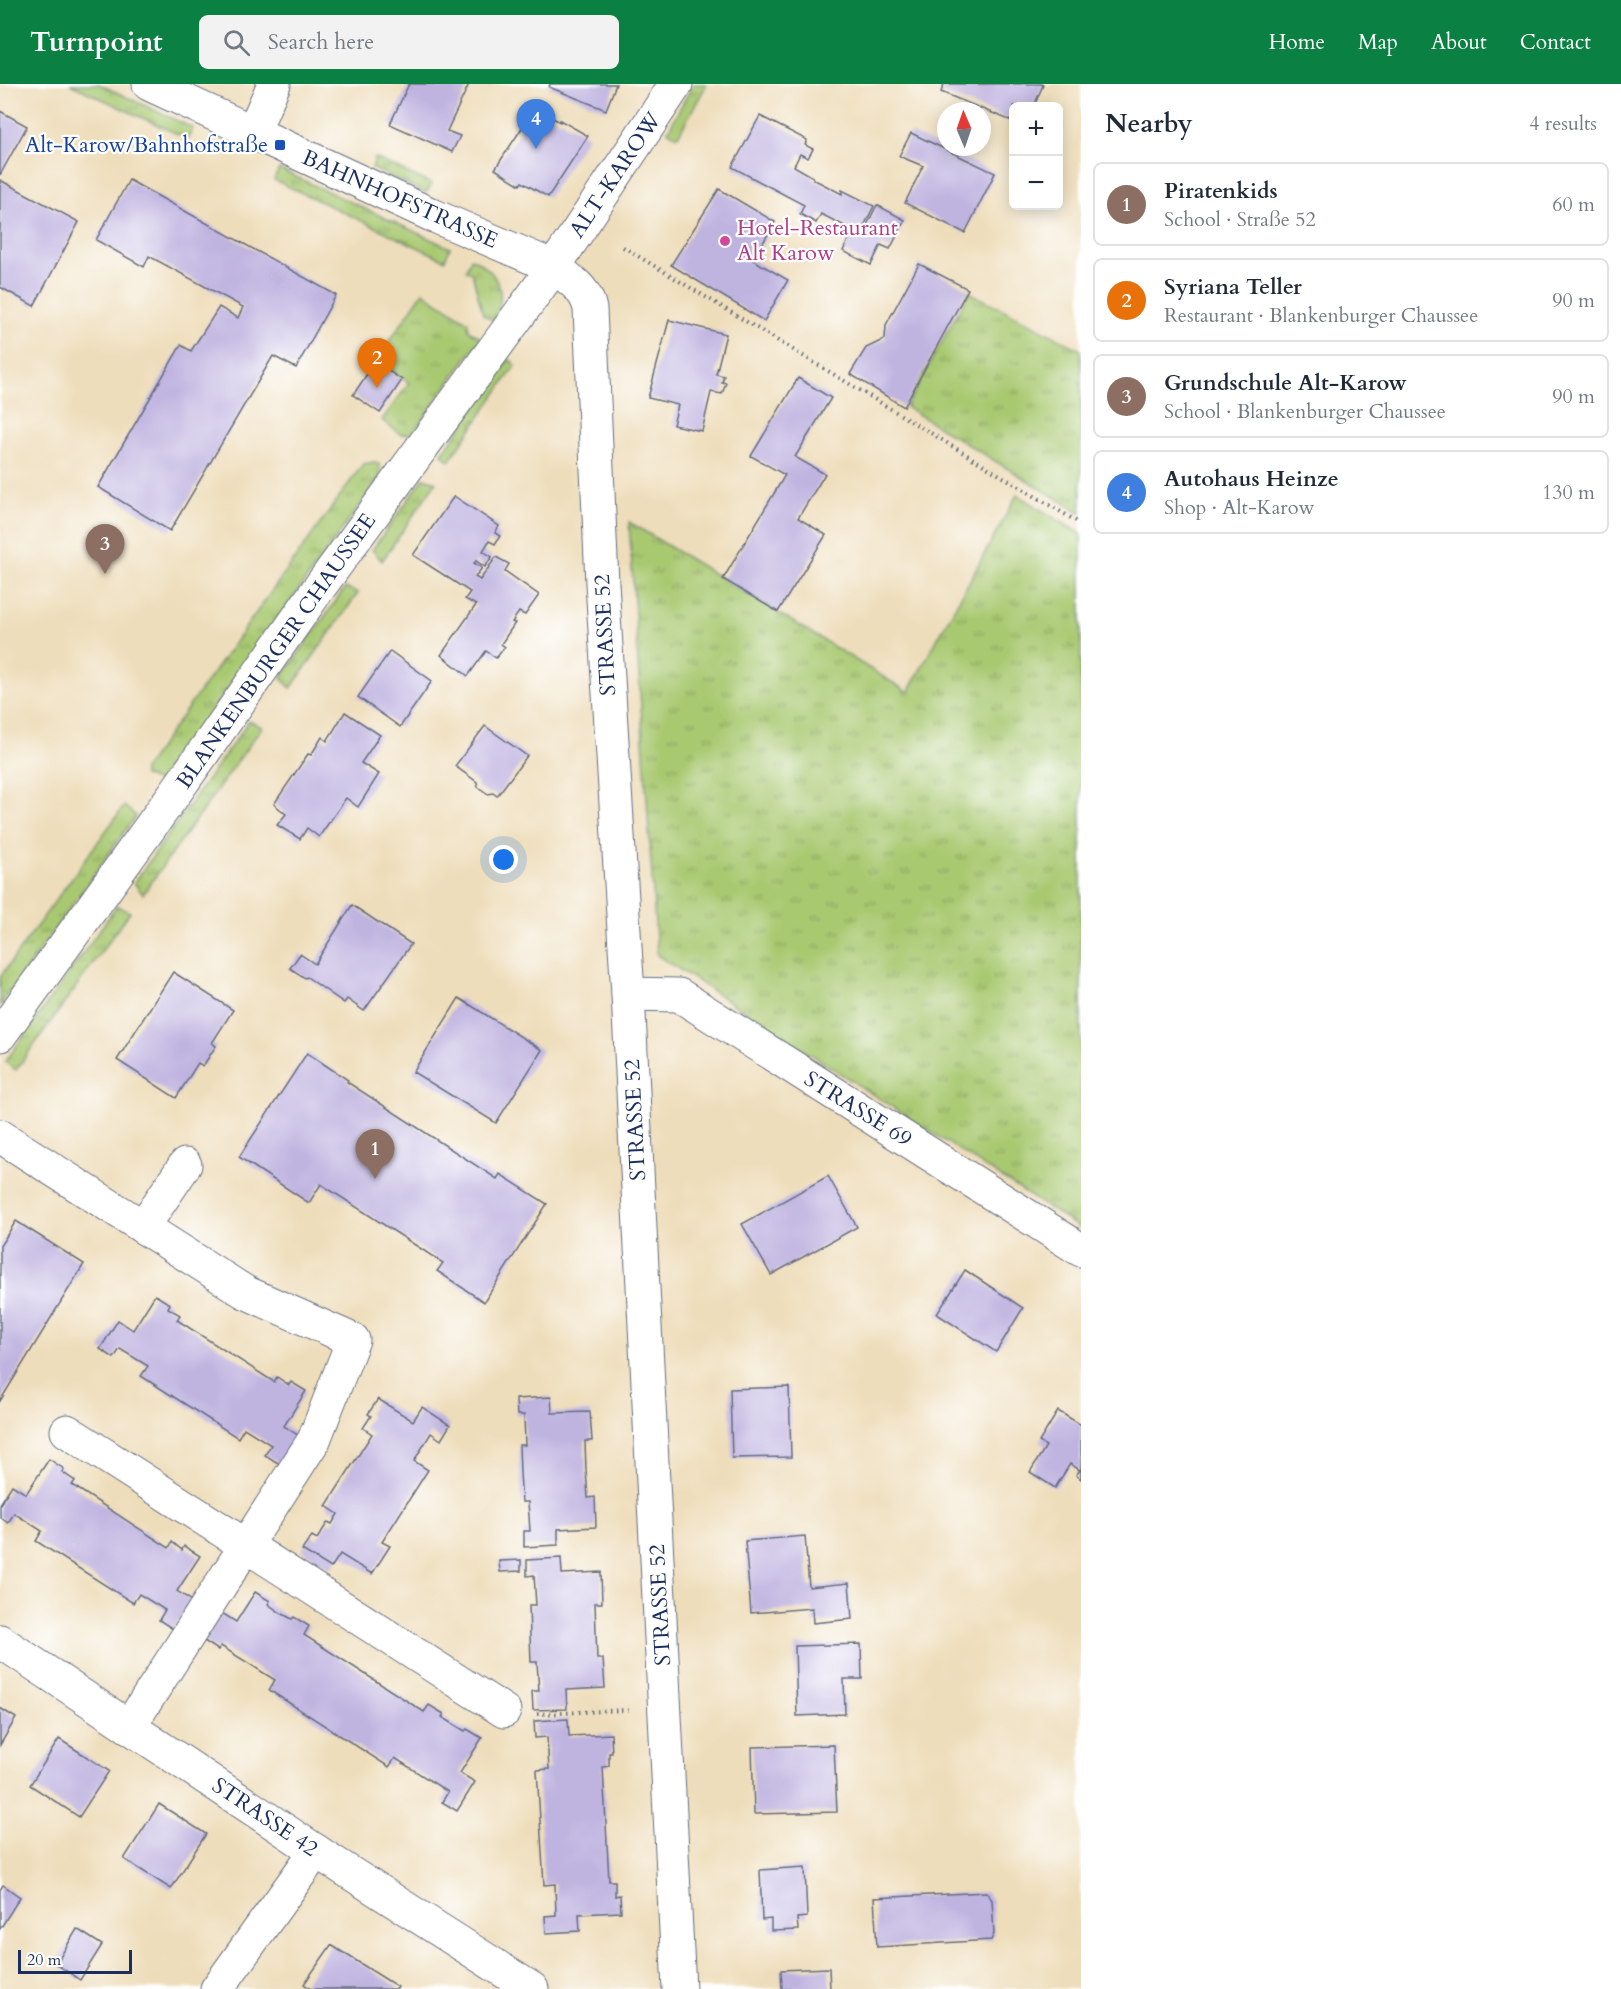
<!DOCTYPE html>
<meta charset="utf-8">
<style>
:root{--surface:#fff;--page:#f2f2f3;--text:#1f2937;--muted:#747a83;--line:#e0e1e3;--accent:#0b8043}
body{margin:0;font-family:Cardo,serif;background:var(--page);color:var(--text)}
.controls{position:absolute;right:18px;top:18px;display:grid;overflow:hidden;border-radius:9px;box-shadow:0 3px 15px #0003}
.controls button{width:54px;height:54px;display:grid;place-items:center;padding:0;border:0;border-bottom:2px solid var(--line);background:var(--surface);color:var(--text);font:30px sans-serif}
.compass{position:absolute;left:937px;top:18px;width:54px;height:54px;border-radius:50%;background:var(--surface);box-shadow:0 3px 15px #0003;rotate:358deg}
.scale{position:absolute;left:18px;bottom:15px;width:114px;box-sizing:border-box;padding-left:6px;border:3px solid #1b2f5e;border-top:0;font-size:16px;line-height:21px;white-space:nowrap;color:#1b2f5e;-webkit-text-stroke:4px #fff;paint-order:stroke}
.you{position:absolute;left:504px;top:776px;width:21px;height:21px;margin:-15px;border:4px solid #fff;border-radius:50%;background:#1a73e8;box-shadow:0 0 0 9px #1a73e833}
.badge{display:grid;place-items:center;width:39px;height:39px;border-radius:50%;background:var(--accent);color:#fff;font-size:20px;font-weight:700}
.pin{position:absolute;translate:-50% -50px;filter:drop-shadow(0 2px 3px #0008)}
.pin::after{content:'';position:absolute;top:32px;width:21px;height:18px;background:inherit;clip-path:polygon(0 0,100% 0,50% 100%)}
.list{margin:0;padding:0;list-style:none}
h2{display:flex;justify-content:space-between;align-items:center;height:78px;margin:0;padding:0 24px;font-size:26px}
h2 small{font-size:20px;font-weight:400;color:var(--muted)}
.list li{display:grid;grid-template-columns:39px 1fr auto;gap:18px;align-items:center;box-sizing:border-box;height:84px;margin:0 12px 12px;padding:0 12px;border:2px solid var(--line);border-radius:9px}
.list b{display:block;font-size:22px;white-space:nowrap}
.list p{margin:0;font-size:20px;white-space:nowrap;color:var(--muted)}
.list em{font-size:20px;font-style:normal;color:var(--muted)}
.icon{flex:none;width:33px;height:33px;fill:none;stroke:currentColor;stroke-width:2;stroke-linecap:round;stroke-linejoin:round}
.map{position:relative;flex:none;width:1081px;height:1905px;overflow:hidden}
header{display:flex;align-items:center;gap:36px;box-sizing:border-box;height:84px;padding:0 30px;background:var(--accent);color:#fff}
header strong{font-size:28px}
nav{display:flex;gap:33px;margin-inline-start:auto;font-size:21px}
.search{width:420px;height:54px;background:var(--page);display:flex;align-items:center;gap:15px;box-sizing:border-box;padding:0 21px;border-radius:9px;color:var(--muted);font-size:22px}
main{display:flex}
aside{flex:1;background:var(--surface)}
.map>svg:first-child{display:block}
.grass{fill:url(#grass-tufts);stroke:#627c68;stroke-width:1.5}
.building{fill:#bfb4e0}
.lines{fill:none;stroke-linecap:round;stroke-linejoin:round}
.minor-casing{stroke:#656c7e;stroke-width:35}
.major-casing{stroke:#656c7e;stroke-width:35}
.path{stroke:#656c7e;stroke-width:4;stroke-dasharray:1.5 4.5;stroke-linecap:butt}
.minor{stroke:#fff;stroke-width:33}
.major{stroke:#fff;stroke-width:33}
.transit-dot{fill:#1a4fb4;stroke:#fff;stroke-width:2}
.hotel-dot{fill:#d1479c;stroke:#fff;stroke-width:2}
.labels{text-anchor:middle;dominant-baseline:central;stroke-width:4.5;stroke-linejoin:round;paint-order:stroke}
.transit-label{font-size:22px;fill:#164399;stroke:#fff;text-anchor:end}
.street-label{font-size:22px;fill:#1b2f5e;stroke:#fff}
.hotel-label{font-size:22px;fill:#b23c85;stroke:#fff;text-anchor:start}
</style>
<header>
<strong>Turnpoint</strong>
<div class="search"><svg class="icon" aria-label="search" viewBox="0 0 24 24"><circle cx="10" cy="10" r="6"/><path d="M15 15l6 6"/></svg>Search here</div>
<nav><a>Home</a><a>Map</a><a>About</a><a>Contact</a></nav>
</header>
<main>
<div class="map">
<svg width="1081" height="1905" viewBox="0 0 1081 1905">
<defs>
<pattern id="grass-tufts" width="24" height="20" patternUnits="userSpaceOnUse" patternTransform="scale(1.5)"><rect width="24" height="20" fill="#a9c971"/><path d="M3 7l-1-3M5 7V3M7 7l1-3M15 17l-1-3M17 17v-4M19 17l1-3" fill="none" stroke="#89a460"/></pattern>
</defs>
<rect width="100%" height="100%" fill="#fff"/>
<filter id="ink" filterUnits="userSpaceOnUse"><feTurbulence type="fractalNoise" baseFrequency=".0167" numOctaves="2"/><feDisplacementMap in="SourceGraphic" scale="12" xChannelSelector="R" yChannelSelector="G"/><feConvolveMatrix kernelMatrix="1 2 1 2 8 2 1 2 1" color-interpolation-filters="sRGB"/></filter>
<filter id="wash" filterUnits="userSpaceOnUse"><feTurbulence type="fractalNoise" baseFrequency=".008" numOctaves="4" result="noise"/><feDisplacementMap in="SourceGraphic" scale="24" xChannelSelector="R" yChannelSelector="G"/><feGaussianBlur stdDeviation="1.35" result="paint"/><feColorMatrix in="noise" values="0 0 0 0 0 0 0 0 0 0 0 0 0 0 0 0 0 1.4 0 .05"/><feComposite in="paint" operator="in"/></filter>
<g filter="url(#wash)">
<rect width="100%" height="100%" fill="#eeddba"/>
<g class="grass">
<path d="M 70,0 L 99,0 L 193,44 L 188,55 Z"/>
<path d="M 693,0 L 707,0 L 678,52 L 668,47 Z"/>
<path d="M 375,74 L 432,100 L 426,109 L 372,84 Z"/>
<path d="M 279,85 L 450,164 L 445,176 L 274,96 Z"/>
<path d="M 471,174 C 498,187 509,210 493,237 L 483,230 L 472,189 L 466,186 Z"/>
<path d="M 423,208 L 468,238 L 469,246 L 481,254 L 412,350 L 400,350 L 382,336 L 409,299 L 377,275 Z"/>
<path d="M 969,208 L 1081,266 L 1081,429 L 906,323 Z"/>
<path d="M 509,275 L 516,281 L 449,377 L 442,370 Z"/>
<path d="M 374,378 L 380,381 L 380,393 L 160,699 L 144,692 L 144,685 L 363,380 Z"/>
<path d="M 424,394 L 436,398 L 382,477 L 372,466 Z"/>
<path d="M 1017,411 L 1081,450 L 1081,1145 L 657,871 L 629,438 L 908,608 Z"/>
<path d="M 345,504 L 358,509 L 291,604 L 281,594 Z"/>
<path d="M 249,637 L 262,643 L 143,810 L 134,799 Z"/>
<path d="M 124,722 L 136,732 L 0,921 L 0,893 Z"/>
<path d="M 117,822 L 130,828 L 16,986 L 5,978 Z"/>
</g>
<g id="blocks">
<g class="building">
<path d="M 409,0 L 469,0 L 447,47 L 460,52 L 452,68 L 390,40 Z"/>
<path d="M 550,0 L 616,0 L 606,26 L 549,3 Z"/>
<path d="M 944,0 L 1041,0 L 1043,1 L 1034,22 L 1014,22 L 1014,38 L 941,8 Z"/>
<path d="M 535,24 L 560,38 L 560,36 L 588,52 L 548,113 L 522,98 L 520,101 L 495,85 Z"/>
<path d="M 0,27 L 27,42 L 0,91 Z"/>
<path d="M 760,32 L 807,56 L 805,61 L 813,65 L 808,74 L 800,70 L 794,82 L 813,93 L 813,95 L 842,110 L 842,106 L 874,122 L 860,150 L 862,151 L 877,121 L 905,136 L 890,165 L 881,161 L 871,181 L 843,167 L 853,146 L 821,130 L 816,139 L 800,130 L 804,121 L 732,83 Z"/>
<path d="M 911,49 L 995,89 L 965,149 L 905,119 L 923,82 L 899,72 Z"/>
<path d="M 0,96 L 79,138 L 34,222 L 0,203 Z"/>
<path d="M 129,96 L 336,211 L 296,284 L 273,272 L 170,447 L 98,403 L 181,261 L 191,267 L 219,223 L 238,234 L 243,223 L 149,172 L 144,183 L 96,156 Z"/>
<path d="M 719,105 L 775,138 L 753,176 L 788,196 L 764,237 L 671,181 Z"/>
<path d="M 919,180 L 968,205 L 904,323 L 850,290 L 866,264 L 885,255 L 886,241 Z"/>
<path d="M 669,236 L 726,250 L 716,290 L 724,292 L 722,298 L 726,299 L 722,310 L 711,308 L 702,347 L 673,341 L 678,321 L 648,314 Z"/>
<path d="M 375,278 L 402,296 L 380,329 L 353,311 Z"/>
<path d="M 798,294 L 831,314 L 795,373 L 825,390 L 798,434 L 826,451 L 778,528 L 723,495 L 785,391 L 751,372 Z"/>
<path d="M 454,412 L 499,442 L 495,449 L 500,452 L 495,460 L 489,457 L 483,467 L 492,473 L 485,483 L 476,477 L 474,479 L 482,484 L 475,493 L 480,496 L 496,473 L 509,480 L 505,487 L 539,511 L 525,531 L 519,528 L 512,538 L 515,539 L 501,560 L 505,563 L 496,574 L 486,567 L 468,592 L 441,571 L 476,521 L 465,515 L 470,508 L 413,471 Z"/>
<path d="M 390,567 L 432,597 L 400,643 L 358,613 Z"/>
<path d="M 345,628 L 380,651 L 361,679 L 379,690 L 358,723 L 346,714 L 319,753 L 307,744 L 300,755 L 277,741 L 286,730 L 274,720 L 308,670 L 311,671 L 322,653 L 327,657 Z"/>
<path d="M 485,642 L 527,672 L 497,712 L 493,709 L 488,710 L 478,703 L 477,698 L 455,682 Z"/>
<path d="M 352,821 L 411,860 L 364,927 L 347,915 L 344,919 L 307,893 L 305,894 L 290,884 L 300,870 L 315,880 Z"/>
<path d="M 173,888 L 233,926 L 212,959 L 216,962 L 203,982 L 198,979 L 176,1014 L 117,976 Z"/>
<path d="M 459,914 L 542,966 L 496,1039 L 413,988 Z"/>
<path d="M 307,969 L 348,996 L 347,998 L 497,1095 L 500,1090 L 547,1120 L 484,1218 L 437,1187 L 443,1179 L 321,1100 L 309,1119 L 239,1073 Z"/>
<path d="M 828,1092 L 857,1143 L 771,1191 L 742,1140 Z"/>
<path d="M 16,1137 L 84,1180 L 0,1317 L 0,1162 Z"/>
<path d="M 965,1186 L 1023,1224 L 996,1268 L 937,1230 Z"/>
<path d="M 155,1211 L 170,1220 L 168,1224 L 180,1231 L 177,1236 L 274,1298 L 277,1293 L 289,1301 L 291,1298 L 306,1307 L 284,1342 L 299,1352 L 281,1381 L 265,1371 L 271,1361 L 244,1344 L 238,1354 L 141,1292 L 148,1282 L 120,1265 L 114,1274 L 100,1265 L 118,1236 L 133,1246 Z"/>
<path d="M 789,1303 L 791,1373 L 732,1374 L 730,1305 Z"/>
<path d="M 551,1313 L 552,1329 L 590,1328 L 592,1357 L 585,1357 L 586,1386 L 588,1414 L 595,1413 L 596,1443 L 558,1445 L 558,1461 L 524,1463 L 524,1447 L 530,1447 L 528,1418 L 522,1418 L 520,1389 L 519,1361 L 525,1361 L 524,1331 L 517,1331 L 516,1315 Z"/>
<path d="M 378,1315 L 413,1337 L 422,1323 L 450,1341 L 441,1356 L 431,1349 L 414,1377 L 428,1386 L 382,1458 L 390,1462 L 372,1490 L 340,1470 L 331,1484 L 302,1466 L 312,1452 L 317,1455 L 328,1438 L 332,1440 L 338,1430 L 326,1422 L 372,1350 L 363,1344 L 371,1332 L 368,1330 Z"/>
<path d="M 1058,1327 L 1081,1341 L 1081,1395 L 1076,1391 L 1080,1386 L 1070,1380 L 1055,1404 L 1030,1388 L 1046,1362 L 1039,1358 Z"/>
<path d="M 49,1375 L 64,1385 L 62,1388 L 75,1397 L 72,1401 L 169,1464 L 172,1458 L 182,1466 L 184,1462 L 200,1472 L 177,1507 L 192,1517 L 173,1545 L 159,1536 L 165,1526 L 139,1510 L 133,1519 L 36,1457 L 42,1447 L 14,1429 L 8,1439 L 0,1433 L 0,1420 L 12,1401 L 26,1410 Z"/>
<path d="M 805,1452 L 809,1503 L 849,1499 L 852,1535 L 813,1539 L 812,1524 L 751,1529 L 745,1457 Z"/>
<path d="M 561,1474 L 562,1490 L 601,1488 L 602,1519 L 595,1519 L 596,1548 L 597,1575 L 603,1575 L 605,1604 L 566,1606 L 567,1625 L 533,1626 L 532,1607 L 539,1607 L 537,1578 L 531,1578 L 530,1551 L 529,1521 L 536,1521 L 534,1491 L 527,1492 L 527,1476 Z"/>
<path d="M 521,1476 L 521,1487 L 500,1488 L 499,1477 Z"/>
<path d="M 255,1508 L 270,1517 L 268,1520 L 281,1529 L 292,1535 L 294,1533 L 309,1542 L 304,1551 L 424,1628 L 429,1621 L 444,1630 L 442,1633 L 465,1647 L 467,1645 L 482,1654 L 460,1689 L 475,1698 L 457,1727 L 442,1718 L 448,1708 L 395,1674 L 389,1683 L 269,1606 L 275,1596 L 221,1562 L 218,1566 L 204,1557 L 222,1529 L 236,1538 Z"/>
<path d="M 861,1560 L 862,1595 L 844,1595 L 845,1630 L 797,1632 L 795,1562 Z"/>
<path d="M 0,1624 L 16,1634 L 0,1661 Z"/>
<path d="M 568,1635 L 569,1652 L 611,1650 L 612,1669 L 609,1669 L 609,1682 L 603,1683 L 609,1797 L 615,1797 L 615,1812 L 620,1811 L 621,1828 L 579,1830 L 580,1847 L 546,1849 L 545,1832 L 556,1831 L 555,1800 L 544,1801 L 537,1686 L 549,1685 L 547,1653 L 535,1654 L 534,1637 Z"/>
<path d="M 59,1655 L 109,1687 L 79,1733 L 30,1701 Z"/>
<path d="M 834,1661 L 837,1728 L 754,1730 L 752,1663 Z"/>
<path d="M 159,1720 L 206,1750 L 171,1805 L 124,1775 Z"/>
<path d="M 805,1783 L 807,1833 L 797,1834 L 798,1846 L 771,1847 L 771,1835 L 762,1836 L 760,1786 Z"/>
<path d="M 3,1801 L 20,1813 L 0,1845 L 0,1806 Z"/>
<path d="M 986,1808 L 992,1816 L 994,1850 L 991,1856 L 877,1863 L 874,1814 Z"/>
<path d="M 77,1845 L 102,1861 L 80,1896 L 56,1880 Z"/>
<path d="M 331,1861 L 398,1903 L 397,1905 L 311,1905 L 304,1900 Z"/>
<path d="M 829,1884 L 830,1905 L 782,1905 L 781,1886 Z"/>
</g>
</g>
</g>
<g filter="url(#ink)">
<use href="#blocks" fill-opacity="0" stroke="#656c7e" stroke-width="1.5"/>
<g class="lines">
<defs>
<g id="minor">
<path d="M 253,48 L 274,0"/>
<path d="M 554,183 C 569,195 586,204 590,225 L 602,499 L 628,910 L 679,1905"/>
<path d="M 628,910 L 679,911 L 1081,1166"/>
<path d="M 0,1052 L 245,1208 L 353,1256 L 314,1356 L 129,1643"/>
<path d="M 143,1143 L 185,1081"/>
<path d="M 67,1347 L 504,1627"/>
<path d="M 0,1557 L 316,1767 L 532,1905"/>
<path d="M 217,1905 L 316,1767"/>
</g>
<g id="major">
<path d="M 149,0 L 432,131 L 554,183"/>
<path d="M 0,951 L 177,706 L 316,508 L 554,183 L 676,0"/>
</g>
</defs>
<use href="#minor" class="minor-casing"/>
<use href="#major" class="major-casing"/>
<g class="path">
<path d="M 623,163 L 1081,440"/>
<path d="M 537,1630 L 629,1626"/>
</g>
<use href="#minor" class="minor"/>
<use href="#major" class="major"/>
</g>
</g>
<rect class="transit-dot" x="274" y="55" width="12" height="12" rx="3"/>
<circle class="hotel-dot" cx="725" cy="157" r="6"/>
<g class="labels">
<g class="transit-label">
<text x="268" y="61">Alt-Karow/Bahnhofstraße</text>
</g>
<g class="street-label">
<text transform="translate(615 91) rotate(-56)">ALT-KAROW</text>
<text transform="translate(400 115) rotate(24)">BAHNHOFSTRASSE</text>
<text transform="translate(605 551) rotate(-93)">STRASSE 52</text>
<text transform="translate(276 567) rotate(-55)">BLANKENBURGER CHAUSSEE</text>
<text transform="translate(858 1025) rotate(32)">STRASSE 69</text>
<text transform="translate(635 1036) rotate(-93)">STRASSE 52</text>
<text transform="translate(660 1521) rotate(-93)">STRASSE 52</text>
<text transform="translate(265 1733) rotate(34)">STRASSE 42</text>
</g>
<g class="hotel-label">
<text x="737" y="144">Hotel-Restaurant<tspan x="737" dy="25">Alt Karow</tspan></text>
</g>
</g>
</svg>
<div class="controls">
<button>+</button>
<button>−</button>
</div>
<svg class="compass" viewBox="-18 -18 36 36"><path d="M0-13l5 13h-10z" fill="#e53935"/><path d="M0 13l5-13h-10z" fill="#747a83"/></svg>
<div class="scale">20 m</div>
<div class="you"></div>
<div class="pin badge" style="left:375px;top:1095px;background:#8d6e63">1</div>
<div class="pin badge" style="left:377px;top:304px;background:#e8710a">2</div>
<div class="pin badge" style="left:105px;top:490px;background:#8d6e63">3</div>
<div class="pin badge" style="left:536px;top:65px;background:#3f7fe0">4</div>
</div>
<aside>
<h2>Nearby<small>4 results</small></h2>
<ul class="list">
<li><span class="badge" style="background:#8d6e63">1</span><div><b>Piratenkids</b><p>School · Straße 52</p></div><em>60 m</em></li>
<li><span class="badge" style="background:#e8710a">2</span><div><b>Syriana Teller</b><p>Restaurant · Blankenburger Chaussee</p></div><em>90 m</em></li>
<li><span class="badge" style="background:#8d6e63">3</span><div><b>Grundschule Alt-Karow</b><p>School · Blankenburger Chaussee</p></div><em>90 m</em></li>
<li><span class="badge" style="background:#3f7fe0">4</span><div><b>Autohaus Heinze</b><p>Shop · Alt-Karow</p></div><em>130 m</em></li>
</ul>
</aside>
</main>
